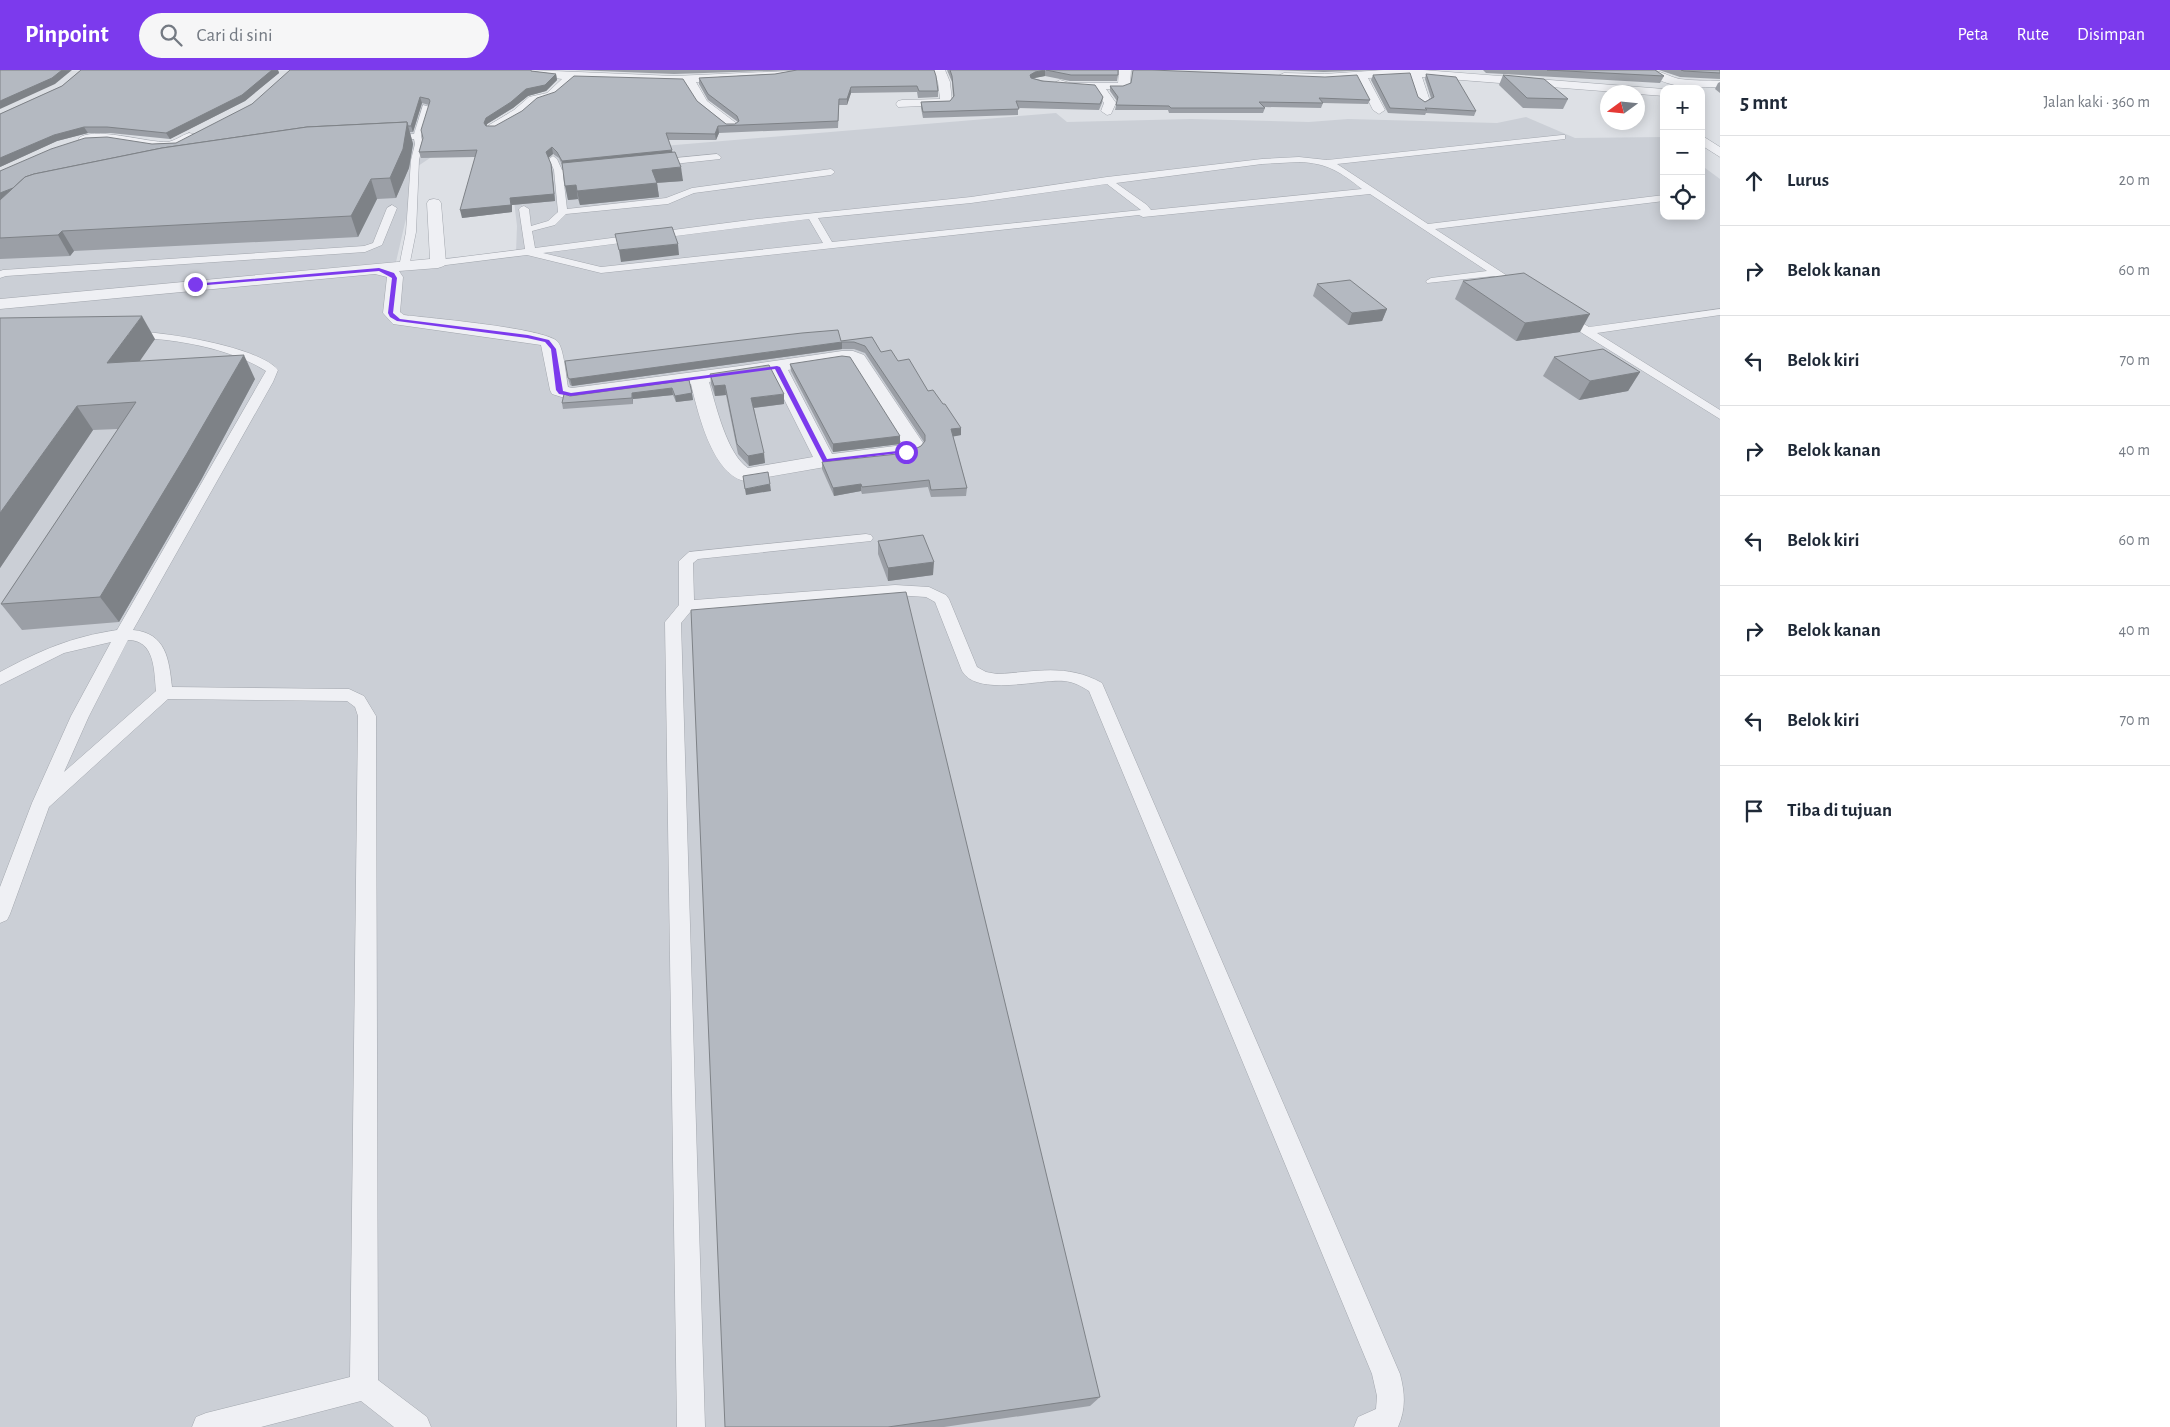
<!DOCTYPE html>
<html lang="id">
<meta charset="utf-8">
<style>
:root{--surface:#fff;--page:#f6f6f7;--text:#1f2937;--muted:#747a83;--line:#e0e1e3;--accent:#7c3aed}
body{margin:0;font-family:"Alegreya Sans",sans-serif;background:var(--page);color:var(--text)}
.controls{position:absolute;right:15px;top:15px;display:grid;overflow:hidden;border-radius:10px;box-shadow:0 2px 12px #0003}
.controls button{width:45px;height:45px;display:grid;place-items:center;padding:0;border:0;border-bottom:1px solid var(--line);background:var(--surface);color:var(--text);font:25px sans-serif}
.compass{position:absolute;left:1600px;top:15px;width:45px;height:45px;border-radius:50%;background:var(--surface);box-shadow:0 2px 12px #0003;rotate:255deg}
.stop{position:absolute;width:15px;height:15px;margin:-11px;border:4px solid #7c3aed;border-radius:50%;background:#fff}
.stop.end{background:#7c3aed;border-color:#fff;box-shadow:0 1px 5px #0008}
.list{margin:0;padding:0;list-style:none}
h2{display:flex;justify-content:space-between;align-items:center;height:65px;margin:0;padding:0 20px;font-size:21px}
h2 small{font-size:16px;font-weight:400;color:var(--muted)}
.list li{display:grid;grid-template-columns:32px 1fr auto;gap:15px;align-items:center;box-sizing:border-box;height:90px;padding:0 20px;border-top:1px solid var(--line)}
.list b{display:block;font-size:19px;white-space:nowrap}
.list em{font-size:16px;font-style:normal;color:var(--muted)}
.icon{flex:none;width:28px;height:28px;fill:none;stroke:currentColor;stroke-width:2;stroke-linecap:round;stroke-linejoin:round}
.map{position:relative;flex:none;width:1720px;height:1357px;overflow:hidden}
header{display:flex;align-items:center;gap:30px;box-sizing:border-box;height:70px;padding:0 25px;background:var(--accent);color:#fff}
header strong{font-size:24px}
nav{display:flex;gap:28px;margin-inline-start:auto;font-size:18px}
.search{width:350px;height:45px;background:var(--page);display:flex;align-items:center;gap:12px;box-sizing:border-box;padding:0 18px;border-radius:28px;color:var(--muted);font-size:19px}
main{display:flex}
aside{flex:1;background:var(--surface)}
.map>svg:first-child{display:block}
.built{fill:#cbcfd6}
.lines{fill:none;stroke-linecap:round;stroke-linejoin:round}
.lane-casing{stroke:#a3a7ae;stroke-width:1}
.street-casing{stroke:#a3a7ae;stroke-width:1}
.lane{fill:#eff0f4;fill-rule:evenodd}
.street{fill:#eff0f4;fill-rule:evenodd}
.wall{fill:#9b9fa6}
.shaded-wall{fill:#7e8287}
.building{fill:#b4b9c1;stroke:#7e8287}
.route{fill:#7c3aed}
</style>
<header>
<strong>Pinpoint</strong>
<div class="search"><svg class="icon" aria-label="search" viewBox="0 0 24 24"><circle cx="10" cy="10" r="6"/><path d="M15 15l6 6"/></svg>Cari di sini</div>
<nav><a>Peta</a><a>Rute</a><a>Disimpan</a></nav>
</header>
<main>
<div class="map">
<svg width="1720" height="1357" viewBox="0 0 1720 1357">
<rect width="100%" height="100%" fill="#dde0e5"/>
<path class="built" d="M 429,9 L 439,82 L 418,96 L 396,192 L 516,182 L 517,156 L 509,89 L 1056,43 L 1067,52 L 1191,49 L 1309,52 L 1348,49 L 1497,53 L 1526,47 L 1575,68 L 1664,67 L 1664,146 L 1701,146 L 1701,95 L 1720,109 L 1720,1357 L 0,1357 L 0,128 Z"/>
<g class="lines">
<defs>
<g id="lane">
<path d="M 423,35 L 430,37 L 421,66 L 423,74 L 419,90 L 416,162 L 409,197 L 404,200 L 399,197 L 406,162 L 411,90 L 415,74 L 414,69 L 387,69 L 383,67 L 387,65 L 414,64 Z"/>
<path d="M 1562,65 L 1565,65 L 1565,69 L 1337,94 L 1428,154 L 1664,125 L 1664,131 L 1435,159 L 1526,218 L 1527,220 L 1522,223 L 1494,206 L 1427,213 L 1426,211 L 1431,208 L 1487,201 L 1370,124 L 1143,147 L 1139,145 L 601,203 L 527,185 L 438,196 L 433,193 L 438,190 L 525,179 L 519,139 L 521,137 L 524,136 L 529,139 L 531,156 L 548,151 L 558,142 L 554,100 L 549,89 L 553,86 L 557,89 L 562,100 L 587,97 L 591,100 L 587,103 L 563,105 L 567,139 L 666,128 L 692,118 L 831,99 L 835,102 L 831,105 L 694,123 L 668,134 L 566,144 L 555,155 L 532,161 L 535,178 L 757,149 L 971,127 L 1107,107 L 1262,89 L 1299,87 L 1327,90 ZM 1299,92 C 1328,93 1340,102 1362,119 L 1151,140 L 1147,135 L 1116,113 L 1262,94 ZM 1107,114 L 1141,140 L 832,172 L 818,148 L 971,133 ZM 809,149 L 823,173 L 601,197 L 543,183 Z"/>
<path d="M 717,84 L 721,87 L 720,89 L 655,96 L 651,93 L 655,90 Z"/>
<path d="M 392,135 L 397,138 L 382,175 L 365,182 L 6,206 L 0,208 L 0,201 L 3,200 L 364,176 L 373,173 L 387,138 Z"/>
<path d="M 1720,239 L 1720,245 L 1597,263 L 1720,340 L 1720,349 L 1582,263 L 1558,246 L 1563,243 L 1567,244 L 1589,257 Z"/>
<path d="M 128,261 C 160,261 258,276 278,300 L 273,312 L 133,560 C 166,563 169,589 172,617 L 349,619 L 364,626 L 376,646 L 378,1310 L 427,1347 L 431,1357 L 394,1357 L 361,1331 L 261,1357 L 192,1357 L 196,1347 L 206,1343 L 350,1307 L 358,646 L 355,637 L 347,631 L 168,629 L 49,737 L 10,844 L 7,850 L 0,853 L 0,817 L 32,733 L 71,646 L 111,572 L 64,583 L 0,615 L 0,602 C 41,580 71,567 117,560 L 266,301 C 238,283 199,274 166,270 C 153,268 137,270 124,266 L 122,264 ZM 128,570 C 155,570 154,600 156,621 L 64,702 L 89,646 Z"/>
<path d="M 866,464 L 871,465 L 873,468 L 871,471 L 698,489 L 693,493 L 694,530 L 895,515 L 929,517 L 946,525 L 949,529 L 977,597 L 986,602 L 997,604 C 1036,602 1066,593 1102,613 L 1400,1304 C 1405,1323 1406,1339 1398,1357 L 1354,1357 L 1358,1347 L 1376,1339 L 1377,1326 L 1372,1304 L 1089,621 C 1081,616 1074,612 1064,611 C 1039,609 977,627 962,601 L 935,532 L 926,527 L 895,525 L 691,541 L 681,553 L 705,1357 L 677,1357 L 665,552 L 679,535 L 679,491 L 689,482 Z"/>
</g>
<g id="street">
<path d="M 530,0 L 674,6 L 811,0 C 801,9 714,12 696,12 L 707,31 L 736,53 L 738,56 L 736,59 L 728,59 L 699,36 L 685,13 L 571,9 C 570,24 548,27 538,32 C 524,39 506,65 489,61 L 487,58 L 489,55 L 514,40 L 529,27 L 547,23 L 562,9 L 533,5 Z"/>
<path d="M 933,0 L 945,0 L 950,12 L 952,32 L 950,35 L 898,37 L 896,34 L 898,31 L 902,30 L 940,29 L 938,12 Z"/>
<path d="M 1119,0 L 1131,0 L 1130,16 L 1124,19 L 1106,19 L 1116,33 L 1111,44 L 1107,45 L 1101,41 L 1104,33 L 1095,19 C 1082,19 1064,22 1054,13 L 1060,10 L 1070,13 L 1118,13 Z"/>
<path d="M 1384,0 L 1423,0 L 1664,19 L 1664,26 L 1638,24 L 1638,22 L 1615,22 L 1422,7 L 1430,31 L 1424,35 L 1418,31 L 1410,6 L 1368,8 L 1385,40 L 1379,44 L 1373,40 L 1357,8 L 1324,10 L 1284,9 L 1278,6 L 1284,3 L 1324,4 Z"/>
<path d="M 1646,0 C 1662,0 1666,6 1680,9 C 1693,11 1707,10 1720,11 L 1720,17 C 1696,17 1664,20 1646,0 Z"/>
<path d="M 189,63 L 194,64 L 195,67 C 190,74 176,79 167,80 C 147,80 128,72 108,72 C 99,72 84,76 78,69 C 90,55 149,73 167,72 C 175,71 182,65 189,63 Z"/>
<path d="M 1701,65 L 1720,77 L 1720,87 L 1701,75 Z"/>
<path d="M 434,129 L 439,130 L 441,133 L 446,193 L 444,196 L 438,198 L 399,201 L 403,207 L 400,242 L 404,245 C 428,248 547,258 558,272 C 564,280 566,306 568,317 L 572,318 L 740,296 L 842,281 L 853,281 L 864,285 L 923,373 L 923,378 L 920,382 L 906,388 L 825,397 L 744,411 C 712,403 698,343 691,314 L 571,330 L 552,324 L 550,320 L 541,275 L 393,254 L 383,243 L 387,207 L 375,204 L 0,239 L 0,229 L 430,189 L 427,133 L 429,130 ZM 842,291 L 851,293 L 903,375 L 832,384 L 788,300 ZM 771,303 L 813,387 L 748,398 C 727,384 716,336 709,312 Z"/>
</g>
</defs>
<use href="#lane" class="lane-casing"/>
<use href="#street" class="street-casing"/>
<use href="#lane" class="lane"/>
<use href="#street" class="street"/>
</g>
<g class="wall">
<path d="M 81,0 L 278,0 L 279,3 L 245,31 L 170,69 L 110,63 L 88,63 L 57,71 L 0,97 L 0,44 L 62,16 Z"/>
<path d="M 575,0 L 934,0 L 938,21 L 938,27 L 918,28 L 917,22 L 851,23 L 847,35 L 839,35 L 838,58 L 719,63 L 716,70 L 668,70 L 683,111 L 657,113 L 659,127 L 580,135 L 578,129 L 568,130 L 563,97 L 559,88 L 553,84 L 548,88 L 552,100 L 555,131 L 512,135 L 512,142 L 462,148 L 475,87 L 421,88 L 419,82 L 423,68 L 429,35 L 422,33 L 413,62 L 410,62 L 413,74 L 409,98 L 396,128 L 377,129 L 358,167 L 74,181 L 70,186 L 0,189 L 0,101 L 152,74 L 176,73 L 531,1 L 556,4 L 557,10 L 546,21 L 528,26 L 513,38 L 487,54 L 487,56 L 495,56 L 697,31 L 726,54 L 735,54 L 738,52 L 708,30 L 699,14 L 699,8 L 775,4 L 797,0 L 674,4 Z"/>
<path d="M 947,0 L 1118,0 L 1118,5 L 1117,11 L 1070,11 L 1045,6 L 1033,8 L 1103,27 L 1102,33 L 1099,40 L 1018,38 L 1018,45 L 923,48 L 921,38 L 921,32 L 950,31 L 953,27 L 952,12 Z"/>
<path d="M 1272,0 L 1377,0 L 1324,2 Z"/>
<path d="M 1483,0 L 1655,0 L 1664,6 L 1660,13 L 1486,3 Z"/>
<path d="M 1659,0 L 1720,0 L 1720,9 L 1680,7 Z"/>
<path d="M 1426,4 L 1476,41 L 1474,46 L 1426,43 L 1425,45 L 1388,43 L 1371,10 L 1373,5 L 1418,27 L 1425,32 L 1431,28 L 1425,9 Z"/>
<path d="M 1503,5 L 1568,29 L 1563,39 L 1523,38 L 1499,15 Z"/>
<path d="M 1720,12 L 1720,23 L 1715,19 L 1718,13 Z"/>
<path d="M 1110,16 L 1370,30 L 1368,34 L 1323,33 L 1321,38 L 1264,37 L 1265,38 L 1263,43 L 1169,43 L 1168,40 L 1115,40 L 1117,31 L 1110,21 Z"/>
<path d="M 1463,211 L 1580,262 L 1516,271 L 1455,229 Z"/>
<path d="M 1317,214 L 1387,239 L 1382,251 L 1348,255 L 1313,226 Z"/>
<path d="M 0,248 L 155,269 L 139,291 L 255,309 L 201,410 L 119,552 L 22,560 L 1,534 L 118,359 L 93,360 L 0,498 Z"/>
<path d="M 872,267 L 881,282 L 898,291 L 928,321 L 943,334 L 961,358 L 961,365 L 953,366 L 967,418 L 966,426 L 931,427 L 928,417 L 862,424 L 861,421 L 834,426 L 822,399 L 822,392 L 907,383 L 921,376 L 924,372 L 865,283 L 854,279 L 842,279 L 572,316 L 570,315 L 568,308 Z"/>
<path d="M 1554,287 L 1640,302 L 1628,321 L 1579,330 L 1543,306 Z"/>
<path d="M 790,294 L 900,366 L 900,374 L 833,382 L 791,301 Z"/>
<path d="M 710,304 L 784,334 L 754,338 L 765,393 L 749,396 L 738,384 L 726,325 L 715,326 L 711,314 Z"/>
<path d="M 689,310 L 693,330 L 676,332 L 673,325 L 633,329 L 633,334 L 563,339 L 562,333 L 570,326 Z"/>
<path d="M 878,471 L 933,505 L 888,511 L 878,484 Z"/>
<path d="M 1100,1327 L 1090,1336 L 944,1357 L 725,1357 Z"/>
</g>
<g class="shaded-wall">
<path d="M 62,0 L 72,0 L 55,14 L 0,39 L 0,31 Z"/>
<path d="M 272,0 L 278,0 L 279,3 L 245,31 L 170,69 L 166,63 Z"/>
<path d="M 1045,0 L 1045,6 L 1035,8 L 1029,11 L 1030,5 L 1035,2 Z"/>
<path d="M 556,4 L 557,10 L 546,21 L 528,26 L 513,38 L 487,54 L 485,59 L 484,53 L 486,48 L 526,19 Z"/>
<path d="M 851,17 L 851,23 L 847,35 L 847,29 Z"/>
<path d="M 420,27 L 422,33 L 413,62 L 411,56 Z"/>
<path d="M 407,52 L 413,74 L 409,98 L 396,128 L 390,108 Z"/>
<path d="M 718,56 L 719,63 L 716,70 L 715,64 Z"/>
<path d="M 84,57 L 88,63 L 57,71 L 0,97 L 0,88 L 54,65 Z"/>
<path d="M 552,77 L 553,84 L 547,89 L 546,82 Z"/>
<path d="M 672,80 L 673,87 L 563,98 L 562,91 Z"/>
<path d="M 551,94 L 552,100 L 555,131 L 512,135 L 512,142 L 462,148 L 460,140 Z"/>
<path d="M 681,97 L 683,111 L 654,113 L 652,100 Z"/>
<path d="M 48,106 L 0,131 L 0,123 Z"/>
<path d="M 371,109 L 377,129 L 358,167 L 351,146 Z"/>
<path d="M 657,113 L 659,127 L 580,135 L 577,121 Z"/>
<path d="M 576,115 L 578,129 L 568,130 L 565,116 Z"/>
<path d="M 62,161 L 74,181 L 70,186 L 58,165 Z"/>
<path d="M 678,174 L 679,185 L 621,192 L 619,180 Z"/>
<path d="M 1387,239 L 1382,251 L 1348,255 L 1352,243 Z"/>
<path d="M 1590,244 L 1580,262 L 1516,271 L 1525,253 Z"/>
<path d="M 142,246 L 155,269 L 122,317 L 107,293 Z"/>
<path d="M 842,272 L 842,279 L 572,316 L 570,309 Z"/>
<path d="M 244,285 L 255,309 L 201,410 L 119,552 L 100,527 Z"/>
<path d="M 1640,302 L 1628,321 L 1579,330 L 1590,311 Z"/>
<path d="M 725,315 L 726,325 L 715,326 L 714,316 Z"/>
<path d="M 672,318 L 673,325 L 633,329 L 633,334 L 632,323 Z"/>
<path d="M 692,323 L 693,330 L 676,332 L 675,326 Z"/>
<path d="M 784,324 L 784,334 L 752,338 L 751,328 Z"/>
<path d="M 77,336 L 93,360 L 0,498 L 0,443 Z"/>
<path d="M 961,358 L 961,365 L 951,367 L 951,359 Z"/>
<path d="M 900,366 L 900,374 L 833,382 L 833,374 Z"/>
<path d="M 764,383 L 765,393 L 749,396 L 748,386 Z"/>
<path d="M 770,414 L 771,421 L 746,425 L 745,419 Z"/>
<path d="M 861,414 L 861,421 L 834,426 L 833,418 Z"/>
<path d="M 934,492 L 933,505 L 888,511 L 888,498 Z"/>
</g>
<g class="building">
<path d="M 0,0 L 62,0 L 52,8 L 0,31 Z"/>
<path d="M 81,0 L 272,0 L 242,25 L 166,63 L 107,57 L 84,57 L 54,65 L 0,88 L 0,44 L 62,16 Z"/>
<path d="M 290,0 L 531,0 L 531,1 L 556,4 L 545,15 L 526,19 L 511,32 L 486,48 L 484,53 L 486,56 L 495,56 L 522,41 L 537,28 L 555,22 L 574,6 L 683,9 L 697,31 L 726,54 L 735,54 L 739,51 L 737,46 L 708,24 L 699,8 L 775,4 L 797,0 L 934,0 L 936,6 L 938,21 L 919,21 L 917,16 L 851,17 L 847,29 L 839,29 L 838,51 L 718,56 L 715,64 L 666,63 L 672,80 L 562,91 L 557,82 L 552,77 L 546,82 L 551,94 L 554,124 L 510,128 L 511,135 L 460,140 L 477,80 L 419,82 L 423,68 L 421,60 L 430,31 L 429,29 L 420,27 L 411,56 L 408,56 L 407,52 L 307,57 L 162,78 L 34,104 L 25,107 L 13,118 L 0,123 L 0,101 L 51,79 L 85,68 L 107,67 L 152,74 L 176,73 L 252,34 Z"/>
<path d="M 950,0 L 1045,0 L 1035,2 L 1030,5 L 1031,8 L 1042,11 L 1095,15 L 1103,27 L 1100,34 L 1016,31 L 1019,39 L 923,42 L 921,32 L 950,31 L 954,26 L 952,6 Z"/>
<path d="M 1046,0 L 1118,0 L 1118,5 L 1071,5 Z"/>
<path d="M 1133,0 L 1152,0 L 1325,7 L 1357,5 L 1370,30 L 1319,28 L 1323,33 L 1259,32 L 1265,38 L 1171,38 L 1169,36 L 1116,35 L 1118,27 L 1110,16 L 1123,16 L 1131,13 Z"/>
<path d="M 1547,0 L 1655,0 L 1664,6 Z"/>
<path d="M 1681,0 L 1720,0 L 1720,3 L 1684,1 Z"/>
<path d="M 1410,3 L 1418,27 L 1425,32 L 1434,27 L 1426,4 L 1456,7 L 1476,41 L 1425,38 L 1427,40 L 1390,38 L 1373,5 Z"/>
<path d="M 1503,5 L 1544,9 L 1568,29 L 1527,28 Z"/>
<path d="M 407,52 L 407,55 L 403,79 L 390,108 L 371,109 L 351,146 L 62,161 L 58,165 L 0,168 L 0,130 L 25,107 L 34,104 L 162,78 L 307,57 Z"/>
<path d="M 675,82 L 681,97 L 652,100 L 657,113 L 577,121 L 576,115 L 565,116 L 562,93 Z"/>
<path d="M 672,157 L 678,174 L 619,180 L 615,164 Z"/>
<path d="M 1524,203 L 1590,244 L 1525,253 L 1463,211 Z"/>
<path d="M 1350,210 L 1387,239 L 1352,243 L 1317,214 Z"/>
<path d="M 142,246 L 107,293 L 244,285 L 186,385 L 100,527 L 1,534 L 136,332 L 77,336 L 0,443 L 0,248 Z"/>
<path d="M 838,260 L 841,271 L 872,267 L 881,282 L 891,280 L 898,291 L 909,289 L 928,321 L 933,320 L 943,334 L 945,334 L 961,358 L 951,359 L 967,418 L 931,420 L 929,410 L 862,417 L 861,414 L 833,418 L 822,392 L 907,383 L 921,376 L 925,371 L 925,365 L 865,276 L 854,272 L 842,272 L 570,309 L 568,308 L 565,291 L 802,263 Z"/>
<path d="M 1603,279 L 1640,302 L 1590,311 L 1554,287 Z"/>
<path d="M 842,286 L 850,287 L 900,366 L 833,374 L 790,294 Z"/>
<path d="M 769,295 L 784,324 L 751,328 L 764,383 L 748,386 L 737,374 L 725,315 L 714,316 L 710,304 Z"/>
<path d="M 689,310 L 692,323 L 675,326 L 672,318 L 632,323 L 632,328 L 562,333 L 564,324 L 570,326 Z"/>
<path d="M 768,402 L 770,414 L 745,419 L 743,406 Z"/>
<path d="M 923,465 L 934,492 L 888,498 L 878,471 Z"/>
<path d="M 906,522 L 1100,1327 L 888,1357 L 725,1357 L 691,540 Z"/>
</g>
<path class="route" d="M 379,198 L 394,203 L 397,208 L 393,243 L 400,249 L 528,265 L 549,270 L 556,279 L 563,321 L 571,323 L 777,296 L 780,297 L 827,389 L 906,380 L 909,382 L 823,392 L 775,299 L 571,326 L 559,324 L 556,320 L 551,279 L 545,272 L 527,268 L 397,251 L 390,247 L 388,243 L 392,208 L 379,201 L 195,216 L 192,214 Z"/>
</svg>
<div class="controls">
<button>+</button>
<button>−</button>
<button><svg class="icon" aria-label="locate" viewBox="0 0 24 24"><circle cx="12" cy="12" r="6"/><path d="M12 2v4M12 18v4M2 12h4M18 12h4"/></svg></button>
</div>
<svg class="compass" viewBox="-18 -18 36 36"><path d="M0-13l5 13h-10z" fill="#e53935"/><path d="M0 13l5-13h-10z" fill="#747a83"/></svg>
<div class="stop" style="left:906px;top:382px"></div>
<div class="stop end" style="left:195px;top:214px"></div>
</div>
<aside>
<h2>5 mnt<small>Jalan kaki · 360 m</small></h2>
<ul class="list">
<li><svg class="icon" aria-label="ahead" viewBox="0 0 24 24"><path d="M12 20V5M6 11l6-6 6 6"/></svg><div><b>Lurus</b></div><em>20 m</em></li>
<li><svg class="icon" aria-label="right" viewBox="0 0 24 24"><path d="M7 20v-9h11M14 6l5 5-5 5"/></svg><div><b>Belok kanan</b></div><em>60 m</em></li>
<li><svg class="icon" aria-label="left" viewBox="0 0 24 24"><path d="M17 20v-9H6M10 6l-5 5 5 5"/></svg><div><b>Belok kiri</b></div><em>70 m</em></li>
<li><svg class="icon" aria-label="right" viewBox="0 0 24 24"><path d="M7 20v-9h11M14 6l5 5-5 5"/></svg><div><b>Belok kanan</b></div><em>40 m</em></li>
<li><svg class="icon" aria-label="left" viewBox="0 0 24 24"><path d="M17 20v-9H6M10 6l-5 5 5 5"/></svg><div><b>Belok kiri</b></div><em>60 m</em></li>
<li><svg class="icon" aria-label="right" viewBox="0 0 24 24"><path d="M7 20v-9h11M14 6l5 5-5 5"/></svg><div><b>Belok kanan</b></div><em>40 m</em></li>
<li><svg class="icon" aria-label="left" viewBox="0 0 24 24"><path d="M17 20v-9H6M10 6l-5 5 5 5"/></svg><div><b>Belok kiri</b></div><em>70 m</em></li>
<li><svg class="icon" aria-label="arrive" viewBox="0 0 24 24"><path d="M6 21V4h12l-3 4 3 4H6"/></svg><div><b>Tiba di tujuan</b></div></li>
</ul>
</aside>
</main>
